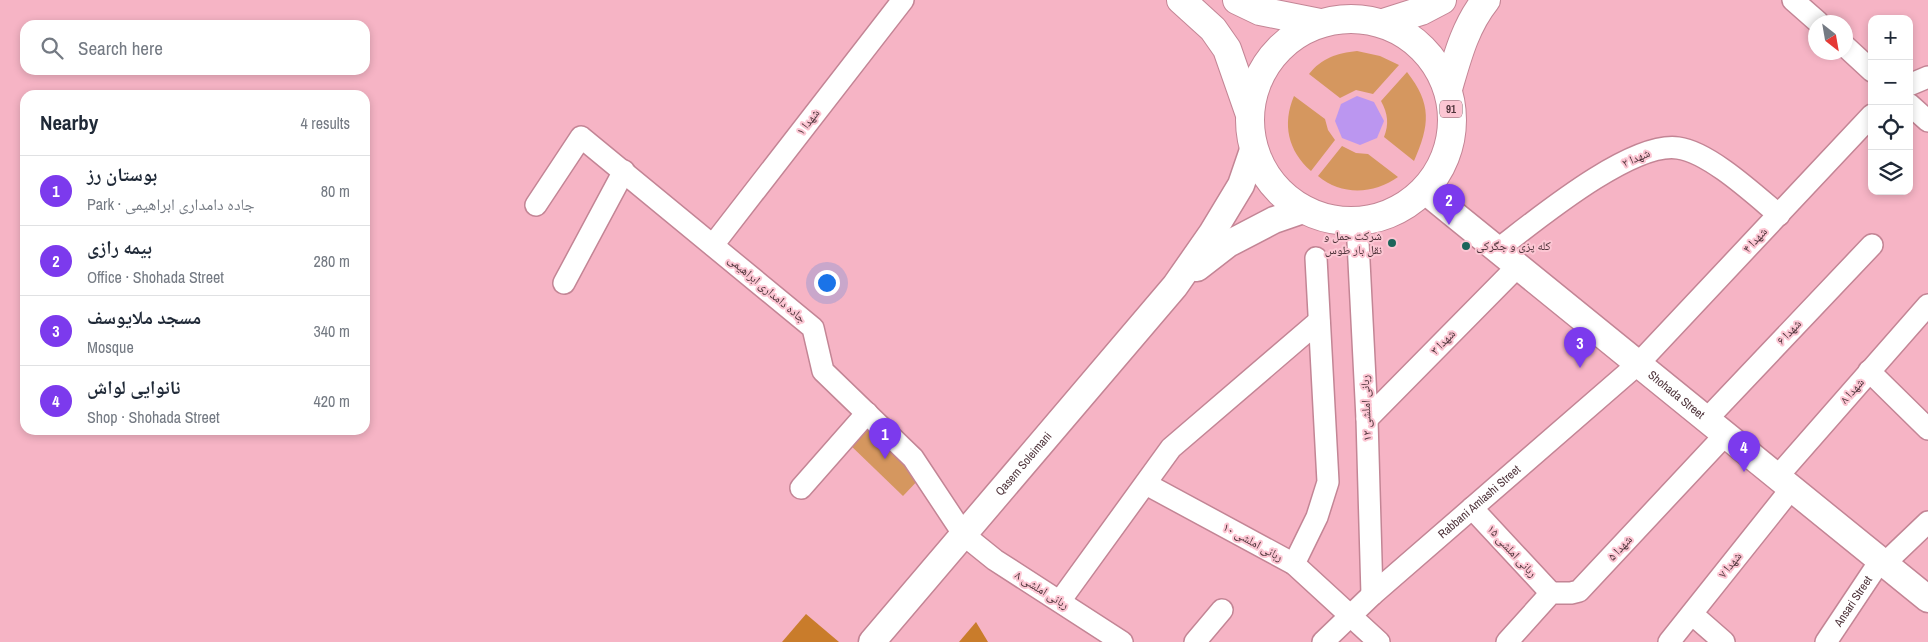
<!DOCTYPE html>
<meta charset="utf-8">
<style>
:root{--surface:#fff;--page:#f6f6f7;--text:#1f2937;--muted:#747a83;--line:#e0e1e3;--accent:#7c3aed}
body{margin:0;font-family:"Archivo Narrow","Noto Naskh Arabic",sans-serif;background:var(--page);color:var(--text)}
.controls{position:absolute;right:15px;top:15px;display:grid;overflow:hidden;border-radius:10px;box-shadow:0 2px 8px #0003}
.controls button{width:45px;height:45px;display:grid;place-items:center;padding:0;border:0;border-bottom:1px solid var(--line);background:var(--surface);color:var(--text);font:25px sans-serif}
.compass{position:absolute;left:1808px;top:15px;width:45px;height:45px;border-radius:50%;background:var(--surface);box-shadow:0 2px 8px #0003;rotate:149deg}
.you{position:absolute;left:826px;top:282px;width:18px;height:18px;margin:-12px;border:4px solid #fff;border-radius:50%;background:#1a73e8;box-shadow:0 0 0 8px #1a73e833}
.badge{display:grid;place-items:center;width:32px;height:32px;border-radius:50%;background:var(--accent);color:#fff;font-size:16px;font-weight:700}
.pin{position:absolute;translate:-50% -41px;filter:drop-shadow(0 1px 2px #0008)}
.pin::after{content:'';position:absolute;top:26px;width:18px;height:15px;background:inherit;clip-path:polygon(0 0,100% 0,50% 100%)}
.list{margin:0;padding:0;list-style:none}
h2{display:flex;justify-content:space-between;align-items:center;height:65px;margin:0;padding:0 20px;font-size:21px}
h2 small{font-size:16px;font-weight:400;color:var(--muted)}
.list li{display:grid;grid-template-columns:32px 1fr auto;gap:15px;align-items:center;box-sizing:border-box;height:70px;padding:0 20px;border-top:1px solid var(--line)}
.list b{display:block;font-size:19px;white-space:nowrap}
.list p{margin:0;font-size:16px;white-space:nowrap;color:var(--muted)}
.list em{font-size:16px;font-style:normal;color:var(--muted)}
.icon{flex:none;width:28px;height:28px;fill:none;stroke:currentColor;stroke-width:2;stroke-linecap:round;stroke-linejoin:round}
.map{position:relative;flex:none;width:1928px;height:642px;overflow:hidden}
.search{position:absolute;background:var(--surface);box-shadow:0 2px 8px #0003;left:20px;top:20px;width:350px;height:55px;display:flex;align-items:center;gap:12px;box-sizing:border-box;padding:0 18px;border-radius:15px;color:var(--muted);font-size:19px}
.panel{position:absolute;background:var(--surface);box-shadow:0 2px 8px #0003;left:20px;top:90px;width:350px;height:345px;border-radius:15px}
.map>svg:first-child{display:block}
.green{fill:#d5975f}
.forest{fill:#c97c2b}
.water{fill:#bb96f0}
.lines{fill:none;stroke-linecap:round;stroke-linejoin:round}
.minor-casing{stroke:#c38595;stroke-width:24}
.major-casing{stroke:#c38595;stroke-width:29}
.highway-casing{stroke:#c38595;stroke-width:30}
.minor{stroke:#fff;stroke-width:21}
.major{stroke:#fff;stroke-width:26}
.highway{stroke:#fff;stroke-width:28}
.poi-dot{fill:#1c655b;stroke:#fcc6d3;stroke-width:2}
.labels{text-anchor:middle;dominant-baseline:central;stroke-width:4;stroke-linejoin:round;paint-order:stroke}
.shield{fill:#fcc6d3;stroke:#836069;stroke-width:1}
.shield-label{font-size:11px;font-weight:bold;fill:#4f343b}
.street-label{font-size:12px;fill:#4f343b;stroke:#fcc6d3}
.poi-label{font-size:12px;fill:#4f343b;stroke:#fcc6d3;text-anchor:end}
</style>
<div class="map">
<svg width="1928" height="642" viewBox="0 0 1928 642">
<rect width="100%" height="100%" fill="#f6b4c5"/>
<g class="green">
<path d="M 1357,51 L 1380,56 L 1399,65 L 1373,94 L 1356,90 L 1340,98 L 1309,74 C 1322,58 1337,53 1357,51 Z"/>
<path d="M 1407,72 C 1432,104 1430,125 1414,161 L 1384,137 C 1389,124 1388,114 1381,101 Z"/>
<path d="M 1294,96 L 1325,119 L 1328,130 L 1335,140 L 1311,171 C 1288,151 1282,124 1294,96 Z"/>
<path d="M 1342,146 L 1356,153 L 1368,154 L 1398,177 C 1374,194 1342,196 1318,176 Z"/>
<path d="M 866,423 L 922,476 L 903,496 L 847,442 Z"/>
</g>
<g class="forest">
<path d="M 806,614 L 839,642 L 782,642 Z"/>
<path d="M 976,622 L 988,642 L 959,642 Z"/>
</g>
<path class="water" d="M 1357,96 L 1374,102 L 1384,121 L 1377,138 L 1360,145 L 1342,138 L 1335,121 L 1341,104 Z"/>
<g class="lines">
<defs>
<g id="minor">
<path d="M 1793,0 L 1818,22"/>
<path d="M 1846,47 L 1872,71"/>
<path d="M 1909,85 L 1928,77"/>
<path d="M 1909,104 L 1928,121"/>
<path d="M 536,205 L 581,137 L 813,328 L 823,371 L 913,458 L 964,535 L 995,560 L 1122,642"/>
<path d="M 1357,222 L 1367,419 L 1372,595"/>
<path d="M 713,245 L 903,0"/>
<path d="M 1497,250 C 1535,221 1631,141 1678,148 C 1709,152 1754,194 1779,215"/>
<path d="M 564,283 L 624,171"/>
<path d="M 1869,371 L 1928,429"/>
<path d="M 1367,419 L 1518,266"/>
<path d="M 1706,420 L 1872,245"/>
<path d="M 1777,477 L 1928,305"/>
<path d="M 1146,484 L 1294,564 L 1379,642"/>
<path d="M 801,488 L 867,413"/>
<path d="M 1472,508 L 1551,593"/>
<path d="M 1294,564 L 1317,517 L 1328,482 L 1316,258"/>
<path d="M 1884,564 L 1928,522"/>
<path d="M 1060,601 L 1171,448 L 1319,321"/>
<path d="M 1692,614 L 1724,642"/>
<path d="M 1195,642 L 1222,610"/>
<path id="s1" d="M 1323,642 L 1372,595 L 1638,364 L 1872,115"/>
<path d="M 1507,642 L 1551,593 L 1571,593 L 1579,591 L 1725,435"/>
<path d="M 1669,642 L 1791,489"/>
<path id="s2" d="M 1826,642 L 1880,561"/>
</g>
<g id="major">
<path id="s3" d="M 1424,190 L 1928,599"/>
<path d="M 1197,268 L 1228,244 L 1274,220 L 1303,210"/>
<path id="s4" d="M 872,642 L 1175,286 L 1212,233 L 1241,185 L 1253,150"/>
</g>
<g id="highway">
<path d="M 1181,0 L 1213,29 L 1227,49 L 1249,112"/>
<path d="M 1237,0 L 1260,11 L 1320,23"/>
<circle cx="1351" cy="120" r="101"/>
<path d="M 1383,23 L 1421,11 L 1442,0"/>
<path d="M 1448,89 C 1457,58 1465,26 1486,0"/>
</g>
</defs>
<use href="#minor" class="minor-casing"/>
<use href="#major" class="major-casing"/>
<use href="#highway" class="highway-casing"/>
<use href="#minor" class="minor"/>
<use href="#major" class="major"/>
<use href="#highway" class="highway"/>
</g>
<g class="poi-dot">
<circle cx="1392" cy="243" r="5"/>
<circle cx="1466" cy="246" r="5"/>
</g>
<g class="labels">
<rect class="shield" x="1440" y="100.5" width="22" height="17" rx="4"/>
<g class="shield-label">
<text x="1451" y="109">91</text>
</g>
<g class="street-label">
<text transform="translate(808 122) rotate(-52)">شهدا ۱</text>
<text transform="translate(1636 158) rotate(-24)">شهدا ۲</text>
<text transform="translate(1755 240) rotate(-47)">شهدا ۴</text>
<text transform="translate(767 289) rotate(40)">جاده دامداری ابراهیمی</text>
<text transform="translate(1789 332) rotate(-46)">شهدا ۶</text>
<text transform="translate(1443 342) rotate(-45)">شهدا ۳</text>
<text transform="translate(1852 391) rotate(-49)">شهدا ۸</text>
<text stroke="none"><textPath href="#s3" startOffset="325">Shohada Street</textPath></text>
<text transform="translate(1366 408) rotate(-92)">ربانی املشی ۱۲</text>
<text stroke="none"><textPath href="#s4" startOffset="234">Qasem Soleimani</textPath></text>
<text stroke="none"><textPath href="#s1" startOffset="210">Rabbani Amlashi Street</textPath></text>
<text transform="translate(1253 542) rotate(29)">ربانی املشی ۱۰</text>
<text transform="translate(1620 548) rotate(-47)">شهدا ۵</text>
<text transform="translate(1512 551) rotate(47)">ربانی املشی ۱۵</text>
<text transform="translate(1730 565) rotate(-51)">شهدا ۷</text>
<text transform="translate(1042 590) rotate(32)">ربانی املشی ۸</text>
<text stroke="none"><textPath href="#s2" startOffset="49">Ansari Street</textPath></text>
</g>
<g class="poi-label">
<text x="1382" y="236">شرکت حمل و<tspan x="1382" dy="14">نقل بار طوس</tspan></text>
<text x="1476" y="246" text-anchor="start">کله پزی و جگرکی</text>
</g>
</g>
</svg>
<div class="controls">
<button>+</button>
<button>−</button>
<button><svg class="icon" aria-label="locate" viewBox="0 0 24 24"><circle cx="12" cy="12" r="6"/><path d="M12 2v4M12 18v4M2 12h4M18 12h4"/></svg></button>
<button><svg class="icon" aria-label="layers" viewBox="0 0 24 24"><path d="M12 4l9 5-9 5-9-5zM3 14l9 5 9-5"/></svg></button>
</div>
<svg class="compass" viewBox="-18 -18 36 36"><path d="M0-13l5 13h-10z" fill="#e53935"/><path d="M0 13l5-13h-10z" fill="#747a83"/></svg>
<div class="you"></div>
<div class="pin badge" style="left:885px;top:459px">1</div>
<div class="pin badge" style="left:1449px;top:225px">2</div>
<div class="pin badge" style="left:1580px;top:368px">3</div>
<div class="pin badge" style="left:1744px;top:472px">4</div>
<div class="search"><svg class="icon" aria-label="search" viewBox="0 0 24 24"><circle cx="10" cy="10" r="6"/><path d="M15 15l6 6"/></svg>Search here</div>
<section class="panel">
<h2>Nearby<small>4 results</small></h2>
<ul class="list">
<li><span class="badge">1</span><div><b>بوستان رز</b><p>Park · جاده دامداری ابراهیمی</p></div><em>80 m</em></li>
<li><span class="badge">2</span><div><b>بیمه رازی</b><p>Office · Shohada Street</p></div><em>280 m</em></li>
<li><span class="badge">3</span><div><b>مسجد ملایوسف</b><p>Mosque</p></div><em>340 m</em></li>
<li><span class="badge">4</span><div><b>نانوایی لواش</b><p>Shop · Shohada Street</p></div><em>420 m</em></li>
</ul>
</section>
</div>
